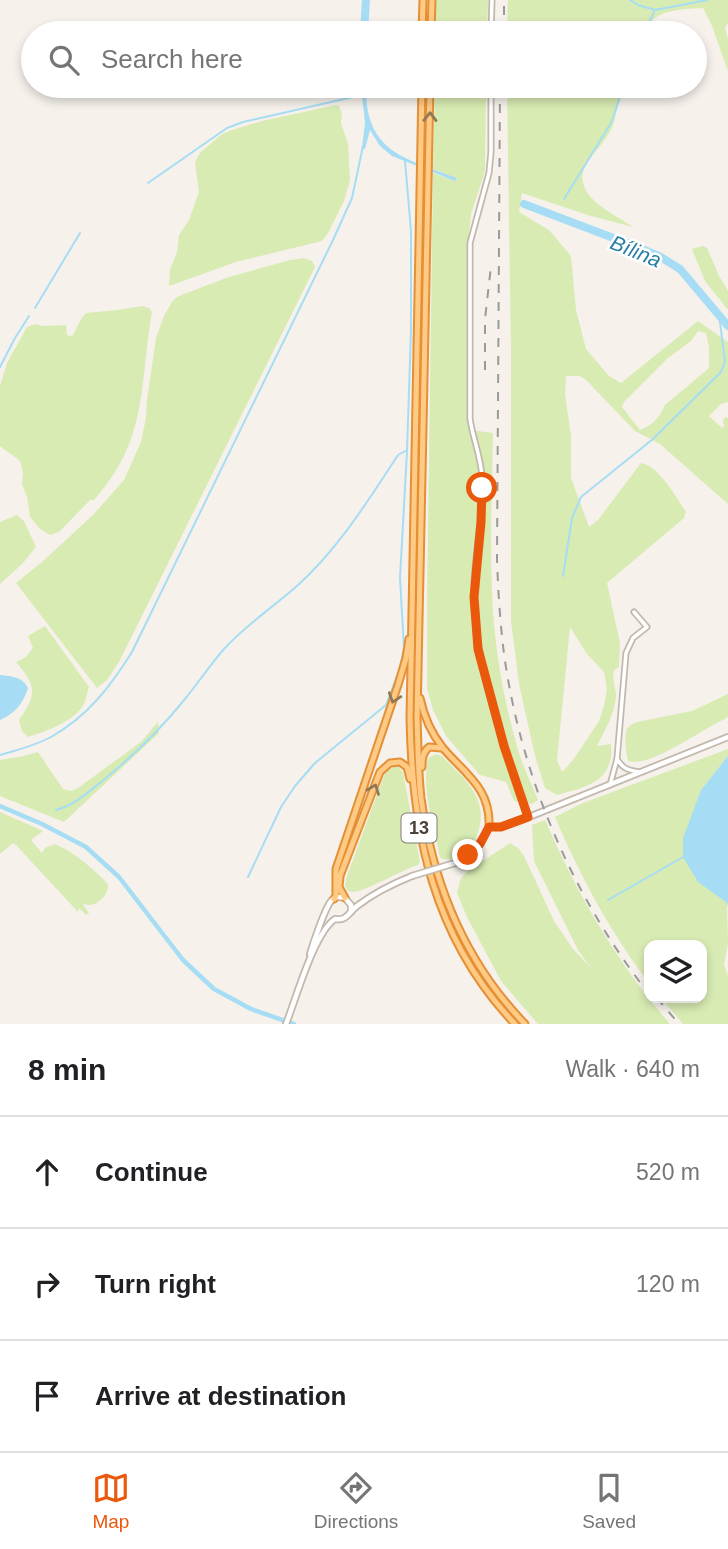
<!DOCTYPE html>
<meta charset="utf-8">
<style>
:root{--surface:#fff;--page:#f6f6f6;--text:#202124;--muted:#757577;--line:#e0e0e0;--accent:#ea580c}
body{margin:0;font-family:Helvetica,sans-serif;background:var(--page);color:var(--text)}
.controls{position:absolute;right:21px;bottom:21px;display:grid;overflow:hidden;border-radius:14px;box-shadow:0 4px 10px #0003}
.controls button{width:63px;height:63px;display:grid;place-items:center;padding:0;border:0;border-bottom:2px solid var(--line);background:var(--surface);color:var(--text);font:35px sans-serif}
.stop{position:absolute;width:21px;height:21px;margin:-16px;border:5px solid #ea580c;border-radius:50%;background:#fff}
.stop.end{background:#ea580c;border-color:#fff;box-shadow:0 2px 7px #0008}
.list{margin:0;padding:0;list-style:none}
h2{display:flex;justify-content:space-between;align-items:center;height:91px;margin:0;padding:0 28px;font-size:30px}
h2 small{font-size:23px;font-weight:400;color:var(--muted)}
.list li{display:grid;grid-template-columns:46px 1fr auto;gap:21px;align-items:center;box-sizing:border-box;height:112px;padding:0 28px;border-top:2px solid var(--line)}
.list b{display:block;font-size:26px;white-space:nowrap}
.list em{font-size:23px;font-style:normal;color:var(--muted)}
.icon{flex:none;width:38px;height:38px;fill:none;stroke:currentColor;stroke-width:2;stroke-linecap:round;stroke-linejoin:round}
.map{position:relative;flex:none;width:728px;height:1024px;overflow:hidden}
.search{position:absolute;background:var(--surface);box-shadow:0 4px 10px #0003;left:21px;right:21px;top:21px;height:77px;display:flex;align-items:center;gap:18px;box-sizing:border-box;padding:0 24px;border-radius:38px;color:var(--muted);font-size:26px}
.sheet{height:427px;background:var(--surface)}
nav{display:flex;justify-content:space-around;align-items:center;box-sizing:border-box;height:98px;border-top:2px solid var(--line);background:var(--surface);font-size:19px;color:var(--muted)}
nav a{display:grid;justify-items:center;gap:4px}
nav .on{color:var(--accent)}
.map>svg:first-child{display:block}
.green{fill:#d8ebb3;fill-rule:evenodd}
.water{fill:#a6ddf4}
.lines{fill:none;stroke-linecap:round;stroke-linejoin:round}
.stream{stroke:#a6ddf4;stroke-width:2}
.canal{stroke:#a6ddf4;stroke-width:4.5}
.river{stroke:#a6ddf4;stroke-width:8}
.minor-casing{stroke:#c2b8ad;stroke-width:7}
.tertiary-casing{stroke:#c2b8ad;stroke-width:8}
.trunk-casing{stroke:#e49037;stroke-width:9}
.minor{stroke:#fff;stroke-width:3.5}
.tertiary{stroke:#fff;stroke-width:4.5}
.trunk{stroke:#ffca84;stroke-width:5}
.rail{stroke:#9a9a9a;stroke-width:2;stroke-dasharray:9 9;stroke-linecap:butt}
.tertiary-bridge-casing{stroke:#c2b8ad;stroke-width:8;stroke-linecap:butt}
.tertiary-bridge{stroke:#fff;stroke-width:4.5}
.oneway{stroke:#937856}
.route{stroke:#ea580c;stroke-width:9}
.labels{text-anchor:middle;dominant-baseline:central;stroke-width:5;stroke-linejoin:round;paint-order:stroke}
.shield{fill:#fff;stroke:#817a74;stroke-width:2}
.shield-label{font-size:18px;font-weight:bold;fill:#4b4138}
.water-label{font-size:21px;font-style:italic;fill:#277ea3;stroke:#fff}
</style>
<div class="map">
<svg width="728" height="1024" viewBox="0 0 728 1024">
<rect width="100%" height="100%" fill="#f6f1eb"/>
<g class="green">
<path d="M 436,0 L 488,0 L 487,33 L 435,33 Z"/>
<path d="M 508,0 L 728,0 L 728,23 L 725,28 L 728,39 L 728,71 L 712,26 L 703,8 C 687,9 660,9 650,23 C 647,26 646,30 644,33 L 507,33 Z"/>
<path d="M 435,86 L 486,86 L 485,171 L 471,214 L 468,244 L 470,430 L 493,433 C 492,486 490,540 492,593 C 494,646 504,705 520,756 C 525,771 532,785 538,800 L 532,804 L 514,801 L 506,782 L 480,775 L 446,736 L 433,710 L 427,688 L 427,601 L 433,173 L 455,181 L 456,178 L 433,169 Z"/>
<path d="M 507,86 L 623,86 C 618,99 617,115 612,128 C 606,140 597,149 589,160 C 566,193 609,211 633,227 L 591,216 L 522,193 L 519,212 L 549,230 L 571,256 L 576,310 L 586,349 L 609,376 L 621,383 L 698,321 L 728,342 L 728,402 L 721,404 L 709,416 L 722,428 L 724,426 L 723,421 L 725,417 L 728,418 L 728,504 L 660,444 L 635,431 L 585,379 L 579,376 L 566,376 L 565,394 L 571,436 L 571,478 L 589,527 L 598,520 L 641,463 C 658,465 677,498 686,512 L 684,518 L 607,583 L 620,643 L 619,667 L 614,670 C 611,681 617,689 616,698 C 613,717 605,730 597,746 L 611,744 C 611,749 612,756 610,761 C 605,785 577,789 557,795 L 545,788 L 535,756 L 519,684 L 511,621 L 511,351 ZM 698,331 L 706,333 L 709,347 L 709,368 L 665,405 C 660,417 652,426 640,430 L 622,407 L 624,402 L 668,358 L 691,341 ZM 570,627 L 587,654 L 604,672 L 607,689 L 604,706 L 599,721 L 573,760 L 562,772 L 557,760 Z"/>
<path d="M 336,105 L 339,106 L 342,114 L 341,123 L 348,144 L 350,180 L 344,201 L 328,233 L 322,241 L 236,262 L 169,286 L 170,270 L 177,252 L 179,235 L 189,220 L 199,192 L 195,162 L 200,153 L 221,135 L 229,131 L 262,121 Z"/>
<path d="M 703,246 L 707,248 L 719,276 L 728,291 L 728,310 L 705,281 L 692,249 Z"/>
<path d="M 304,258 L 312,261 L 315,267 L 119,662 L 107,680 L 97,688 L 16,583 L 42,562 L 93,515 L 124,480 L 141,442 L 146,418 L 147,400 L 156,338 L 164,316 L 172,302 L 177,297 L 192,291 L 229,277 L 290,260 Z"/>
<path d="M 142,306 L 149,308 L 152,312 C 139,386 149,438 94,500 L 90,500 L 59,532 L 50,535 L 40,529 L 30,517 L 27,497 L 22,484 L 23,472 L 20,461 L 0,446 L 0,386 L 7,363 L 27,327 L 35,324 L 43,326 L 66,325 L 67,335 L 70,336 L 73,335 L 81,319 L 86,313 L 118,310 Z"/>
<path d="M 17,515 L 24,521 L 36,547 L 22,564 L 0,584 L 0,522 Z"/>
<path d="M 45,626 L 89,687 C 87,693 86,700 84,704 C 75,721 45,732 28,737 L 22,731 L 19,720 C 38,694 36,685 16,662 L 26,657 L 33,648 L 28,636 Z"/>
<path d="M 728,694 L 728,715 L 727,718 C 705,727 649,769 628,761 C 626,754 624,736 627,729 C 629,725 633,724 637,722 L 692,711 Z"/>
<path d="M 158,722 L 159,733 L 64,822 L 0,796 L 0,760 L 24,756 L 38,752 L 63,789 L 71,791 L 78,788 L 141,742 Z"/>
<path d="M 728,749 L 728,756 L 701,790 L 698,881 L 727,903 L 728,944 L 724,964 L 728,976 L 728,1024 L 683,1024 L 661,998 L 702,998 L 702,945 L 649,945 L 649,983 C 610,932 580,876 555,817 L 583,803 Z"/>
<path d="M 436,754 L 442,756 C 462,777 488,796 479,829 C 477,838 472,846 465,851 C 457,858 451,862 440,858 C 434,826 421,790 428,758 Z"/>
<path d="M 392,767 L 399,767 L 403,773 L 420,862 L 418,865 C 404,869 362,893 353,892 C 351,892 349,891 347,890 L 345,885 L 347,876 L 386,770 Z"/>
<path d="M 0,812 L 43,831 L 31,840 L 42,853 L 45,848 L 55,844 C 76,853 92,868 108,884 C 109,897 93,910 82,903 L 89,913 L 86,915 L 79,908 L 78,912 L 16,845 L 13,843 L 0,854 Z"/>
<path d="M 545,820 C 577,894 617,963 670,1024 L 538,1024 L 501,981 L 467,917 L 457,893 L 461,878 L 468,871 L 510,843 L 519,849 L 524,856 L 554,921 L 573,949 L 591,968 L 578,950 L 534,861 L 532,825 Z"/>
</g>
<g class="water">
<path d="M 361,86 L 366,86 C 365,153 405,158 457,178 L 455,181 L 392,156 L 380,146 L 370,130 L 365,149 L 362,148 L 365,123 Z"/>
<path d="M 0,675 C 11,676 23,677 28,688 C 23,703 15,714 0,720 Z"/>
<path d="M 728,756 L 728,907 L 727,903 L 698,882 L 683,857 L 683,838 L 701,790 Z"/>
</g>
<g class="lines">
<g class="stream">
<path d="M 630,0 L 638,5 L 655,10 L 707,0"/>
<path d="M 644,33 L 654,12"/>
<path d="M 148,183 L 227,128 L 243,122 L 353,97"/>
<path d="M 564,199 L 611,123 L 624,86"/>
<path d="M 35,308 L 80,233"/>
<path d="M 0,367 L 15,338 L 29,316"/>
<path d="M 563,576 L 572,518 L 581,497 L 653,439 L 721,372 L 725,362 L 719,314"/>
<path d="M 0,755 C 17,750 35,746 51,737 C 88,716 110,687 132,652 L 333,240 L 352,198 L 363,146"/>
<path d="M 56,810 C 74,805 86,794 101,782 C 132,757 160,730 185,699 C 198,683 210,665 224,649 C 246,625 273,607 297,586 C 338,549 368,501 398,455 L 407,450 L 411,331 L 411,231 L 405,161"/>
<path d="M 248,877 L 281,807 L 295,786 L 315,763 L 386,705 L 400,668 L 404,648 L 400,578 L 407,451"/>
<path d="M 608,900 L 683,857"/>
</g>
<path class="canal" d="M 0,806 L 42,824 L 86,847 L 119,877 L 183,960 L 214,989 L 251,1009 L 294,1024"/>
<g class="river">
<path d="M 364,33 L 366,0"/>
<path d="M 524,204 L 637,247 L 659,256 L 680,269 L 728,326"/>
</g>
<defs>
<g id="minor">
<path d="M 491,33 L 492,0"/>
<path d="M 491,86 L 491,152 L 489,173 L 470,243 L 470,419 C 473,439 481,457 482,477 C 482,498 481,520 478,541 C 476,560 473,580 474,600 C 477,673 505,748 528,817"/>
<path d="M 617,759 L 626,653 L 633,638 L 647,627 L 634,612"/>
<path d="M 610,785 L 617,759 C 623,769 628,770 639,772"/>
</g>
<g id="tertiary">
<path d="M 455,863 C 473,853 479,845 489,827 L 501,827 L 519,821 L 728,737"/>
<path d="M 310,954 C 313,944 326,904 333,899 C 338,896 340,897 345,898 L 351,905 L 351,912"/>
<path d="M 286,1024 C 296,999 314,933 335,919 C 347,921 348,913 357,906 C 374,893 392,884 412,876"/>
</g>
<g id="trunk">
<path d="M 422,33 L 423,0"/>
<path d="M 431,33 L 432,0"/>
<path d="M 422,86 L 410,718 C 412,833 433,938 515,1024"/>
<path d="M 430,86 L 417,718 C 418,744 418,772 421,798 C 433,884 465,962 525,1024"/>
<path d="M 420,698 C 424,717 431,733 443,748 C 465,774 491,788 489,827"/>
<path d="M 422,767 C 422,758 423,752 429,747 L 442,748"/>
<path d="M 345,898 L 339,887 L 340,876 L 380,772 L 390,763 L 400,762 L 407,767 L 410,779"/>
<path d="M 334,899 L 336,896 L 336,869 L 398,685 L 406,658 L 409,639"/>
</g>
</defs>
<use href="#minor" class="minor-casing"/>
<use href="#tertiary" class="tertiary-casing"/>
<use href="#trunk" class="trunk-casing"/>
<use href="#minor" class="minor"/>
<use href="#tertiary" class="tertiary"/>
<use href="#trunk" class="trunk"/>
<g class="rail">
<path d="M 504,33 L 504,0"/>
<path d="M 500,86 L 497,558 C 498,590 500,622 504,654 C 521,777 572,896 649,994"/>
<path d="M 485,370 L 485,319 L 491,266"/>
<path d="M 657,998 L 679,1024"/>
</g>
<defs>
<path id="tertiary-bridge" d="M 412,876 L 455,863"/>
</defs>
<use href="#tertiary-bridge" class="tertiary-bridge-casing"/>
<use href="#tertiary-bridge" class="tertiary-bridge"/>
</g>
<defs><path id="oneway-chevron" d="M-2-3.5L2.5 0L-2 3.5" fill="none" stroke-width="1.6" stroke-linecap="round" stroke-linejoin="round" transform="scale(1.75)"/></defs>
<g class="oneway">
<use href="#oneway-chevron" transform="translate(430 117) rotate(-89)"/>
<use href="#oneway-chevron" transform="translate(394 698) rotate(109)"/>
<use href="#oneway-chevron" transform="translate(374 789) rotate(-69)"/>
</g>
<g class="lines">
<path class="route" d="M 468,855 L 480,844 L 489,827 L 501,827 L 528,817 L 504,746 L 478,649 L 474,597 L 481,522 L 482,488"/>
</g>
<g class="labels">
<rect class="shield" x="401.5" y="813.5" width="35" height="29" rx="5"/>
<g class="shield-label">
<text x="419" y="828">13</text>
</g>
<g class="water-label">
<text transform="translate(636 251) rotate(22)">Bílina</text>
</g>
</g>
</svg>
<div class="controls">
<button><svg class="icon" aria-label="layers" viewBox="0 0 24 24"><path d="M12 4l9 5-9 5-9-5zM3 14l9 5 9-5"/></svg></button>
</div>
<div class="stop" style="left:482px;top:488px"></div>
<div class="stop end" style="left:468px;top:855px"></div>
<div class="search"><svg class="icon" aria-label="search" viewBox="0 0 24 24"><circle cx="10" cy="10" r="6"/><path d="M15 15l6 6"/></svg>Search here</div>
</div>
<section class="sheet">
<h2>8 min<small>Walk · 640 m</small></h2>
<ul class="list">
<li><svg class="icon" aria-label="ahead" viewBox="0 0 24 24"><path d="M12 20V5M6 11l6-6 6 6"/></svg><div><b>Continue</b></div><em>520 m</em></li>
<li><svg class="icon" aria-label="right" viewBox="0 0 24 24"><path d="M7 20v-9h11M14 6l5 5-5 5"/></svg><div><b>Turn right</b></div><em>120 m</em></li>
<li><svg class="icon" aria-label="arrive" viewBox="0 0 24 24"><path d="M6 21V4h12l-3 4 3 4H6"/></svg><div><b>Arrive at destination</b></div></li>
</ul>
</section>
<nav>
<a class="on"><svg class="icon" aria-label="map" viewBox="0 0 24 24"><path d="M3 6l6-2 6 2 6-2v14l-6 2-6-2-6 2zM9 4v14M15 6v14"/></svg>Map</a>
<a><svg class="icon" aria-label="directions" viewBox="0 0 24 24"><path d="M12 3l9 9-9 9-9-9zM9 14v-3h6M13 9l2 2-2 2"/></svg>Directions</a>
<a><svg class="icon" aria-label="saved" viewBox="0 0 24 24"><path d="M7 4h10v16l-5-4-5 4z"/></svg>Saved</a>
</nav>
